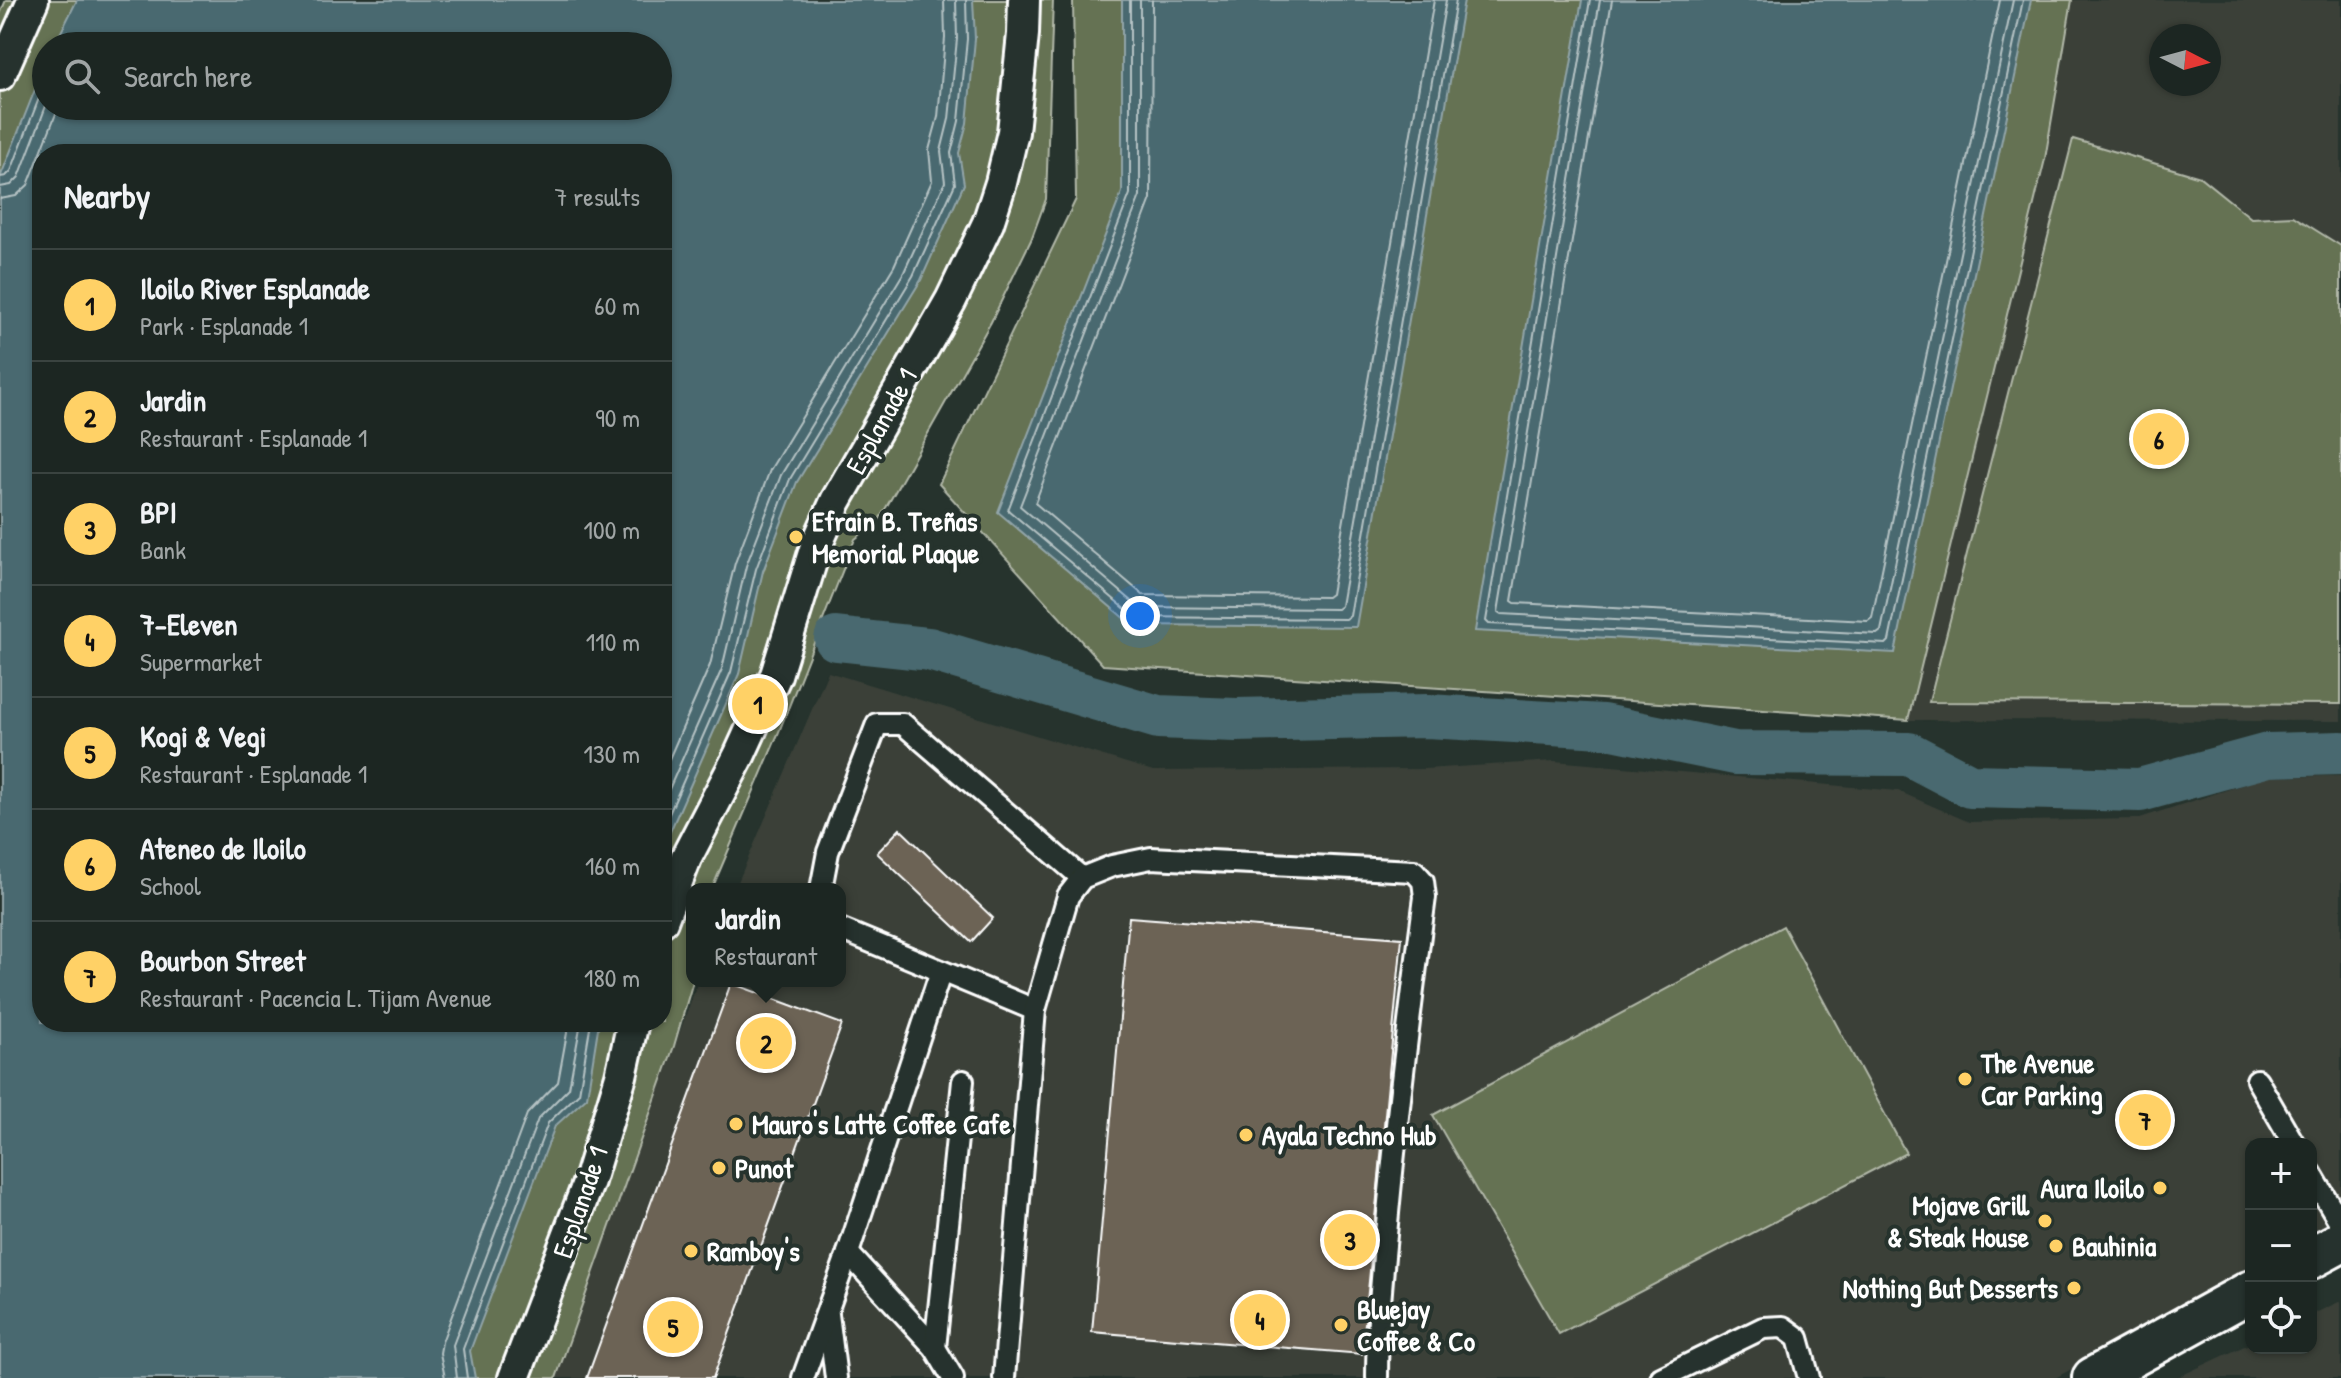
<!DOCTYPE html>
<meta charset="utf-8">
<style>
:root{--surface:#1c2622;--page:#29322f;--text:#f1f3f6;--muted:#a0a5a5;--line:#3a4340;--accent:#ffd166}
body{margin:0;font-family:"Patrick Hand",sans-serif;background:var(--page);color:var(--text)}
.controls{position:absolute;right:24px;bottom:24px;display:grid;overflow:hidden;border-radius:16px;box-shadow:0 2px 6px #0004}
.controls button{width:72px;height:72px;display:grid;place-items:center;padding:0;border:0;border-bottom:2px solid var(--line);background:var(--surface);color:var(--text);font:40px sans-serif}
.compass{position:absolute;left:2149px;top:24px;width:72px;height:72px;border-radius:50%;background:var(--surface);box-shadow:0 2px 6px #0004;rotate:96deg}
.you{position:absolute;left:1140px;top:616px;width:28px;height:28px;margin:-20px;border:6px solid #fff;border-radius:50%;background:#1a73e8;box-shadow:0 0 0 12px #1a73e833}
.badge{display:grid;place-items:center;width:52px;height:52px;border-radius:50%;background:var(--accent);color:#111;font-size:26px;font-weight:700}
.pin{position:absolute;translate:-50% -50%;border:4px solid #fff;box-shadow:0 2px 8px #0006}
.popup{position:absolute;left:686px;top:883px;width:160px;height:104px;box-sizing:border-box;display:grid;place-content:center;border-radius:16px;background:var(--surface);filter:drop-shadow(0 2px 6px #0005);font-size:26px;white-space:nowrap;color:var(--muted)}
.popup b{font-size:30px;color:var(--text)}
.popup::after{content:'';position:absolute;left:50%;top:100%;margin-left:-16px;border:16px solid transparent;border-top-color:var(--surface)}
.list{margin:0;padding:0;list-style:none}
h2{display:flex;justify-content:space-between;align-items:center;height:104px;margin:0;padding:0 32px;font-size:34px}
h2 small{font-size:26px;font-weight:400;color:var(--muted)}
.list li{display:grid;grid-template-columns:52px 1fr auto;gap:24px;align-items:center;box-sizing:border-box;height:112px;padding:0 32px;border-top:2px solid var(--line)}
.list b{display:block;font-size:30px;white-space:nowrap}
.list p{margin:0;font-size:26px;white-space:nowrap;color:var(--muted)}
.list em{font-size:26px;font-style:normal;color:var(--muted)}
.icon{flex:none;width:44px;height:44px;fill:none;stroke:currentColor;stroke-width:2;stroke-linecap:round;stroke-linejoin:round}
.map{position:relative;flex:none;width:2341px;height:1378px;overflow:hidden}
.search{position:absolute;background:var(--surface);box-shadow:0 2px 6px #0004;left:32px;top:32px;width:640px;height:88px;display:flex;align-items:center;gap:20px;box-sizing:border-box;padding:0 28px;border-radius:44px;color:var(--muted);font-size:30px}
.panel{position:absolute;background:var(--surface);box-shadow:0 2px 6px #0004;left:32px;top:144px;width:640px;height:888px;border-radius:32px}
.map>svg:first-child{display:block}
.built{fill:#3b4139;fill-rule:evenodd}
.green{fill:#657253;stroke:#b2b8a9;stroke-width:2}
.water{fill:#49696f;stroke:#92a5a9;stroke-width:2}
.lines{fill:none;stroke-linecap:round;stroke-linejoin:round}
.shore{stroke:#b6c3c5;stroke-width:2}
.canal{stroke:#49696f;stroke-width:44}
.building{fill:#6c6355;stroke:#fff;stroke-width:2}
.service-casing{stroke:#fff;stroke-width:26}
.pedestrian-casing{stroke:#fff;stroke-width:36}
.minor-casing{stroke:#fff;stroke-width:46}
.service{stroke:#26332d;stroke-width:20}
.pedestrian{stroke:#26332d;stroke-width:30}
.minor{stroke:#26332d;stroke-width:40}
.poi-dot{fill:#ffd166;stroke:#26332d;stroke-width:3}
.labels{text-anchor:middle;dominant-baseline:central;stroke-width:8;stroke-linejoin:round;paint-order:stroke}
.street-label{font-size:28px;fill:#fff;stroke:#26332d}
.poi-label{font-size:28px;font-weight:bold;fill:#fff;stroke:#26332d;text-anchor:start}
</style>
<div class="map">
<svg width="2341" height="1378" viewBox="0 0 2341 1378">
<rect width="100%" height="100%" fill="#26332d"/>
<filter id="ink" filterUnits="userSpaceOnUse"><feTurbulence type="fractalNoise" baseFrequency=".0125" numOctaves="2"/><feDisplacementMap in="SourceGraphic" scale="16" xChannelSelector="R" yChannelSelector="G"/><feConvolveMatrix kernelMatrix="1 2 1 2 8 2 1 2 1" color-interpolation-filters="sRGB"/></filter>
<g filter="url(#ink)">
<g class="built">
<path d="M 2072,0 L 2341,0 L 2341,721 L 1908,720 L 2045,159 ZM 2161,36 L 2209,36 L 2209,84 L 2161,84 Z"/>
<path d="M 828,672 L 1153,771 L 1424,769 L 1554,761 L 1898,791 L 1969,822 L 2137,819 L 2267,777 L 2341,776 L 2341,1225 L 2311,1240 L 2311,1144 L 2251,1144 L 2251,1272 L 2055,1378 L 556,1378 L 698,981 L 840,981 L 840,889 L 735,889 Z"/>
<path d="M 2341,1301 L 2341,1378 L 2176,1378 L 2251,1343 L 2251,1348 L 2311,1348 L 2311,1315 Z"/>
</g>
<g class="green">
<path d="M 6,0 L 114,0 L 102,46 L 46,46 L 46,106 L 42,154 L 0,250 L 0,14 Z"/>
<path d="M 956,0 L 1053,0 L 1046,199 L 1031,240 L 991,322 L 879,520 L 855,539 L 778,734 L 712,889 L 692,889 L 693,981 L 674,1046 L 556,1378 L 416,1378 L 546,1022 L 662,1022 L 662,661 L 763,572 Z"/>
<path d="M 1073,0 L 2072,0 L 2045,159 L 1908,720 L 1103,665 L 939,484 L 1076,199 Z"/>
<path d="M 2073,139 L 2200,177 L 2251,218 L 2293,216 L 2341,246 L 2341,704 L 1929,702 Z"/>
<path d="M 1783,926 L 1906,1153 L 1559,1334 L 1433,1115 Z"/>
</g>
<g class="water">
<path d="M 77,0 L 973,0 L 975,39 L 967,123 L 959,153 L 964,184 L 921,280 L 797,482 L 763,571 L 739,674 L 662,850 L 662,154 L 42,154 L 42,1022 L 599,1022 L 587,1097 L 555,1126 L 470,1351 L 475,1378 L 0,1378 L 0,178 L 46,62 L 46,106 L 658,106 L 658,46 L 54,46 Z"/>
<path d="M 1122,0 L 1464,0 L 1356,627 L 1132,625 L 998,512 L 1122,192 Z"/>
<path d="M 1582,0 L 2031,0 L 1895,653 L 1475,631 Z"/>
</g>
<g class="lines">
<g class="shore">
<path d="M 1130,0 L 1130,194 L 1008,510 L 1135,617 L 1346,619 L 1350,616 L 1456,0"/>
<path d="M 1140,0 L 1140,196 L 1020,506 L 1139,607 L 1337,609 L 1341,606 L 1446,0"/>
<path d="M 1152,0 L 1151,199 L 1035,503 L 1143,595 L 1327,597 L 1331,594 L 1434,0"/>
<path d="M 1590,0 L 1486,621 L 1489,624 L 1886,644 L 1889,641 L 2023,0"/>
<path d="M 1600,0 L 1498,612 L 1501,614 L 1877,634 L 1881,631 L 2013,0"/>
<path d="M 1612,0 L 1512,601 L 1515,603 L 1868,621 L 1872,618 L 2000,0"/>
<path d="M 0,177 L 6,176 L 11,171 L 46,80"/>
<path d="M 0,187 L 11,185 L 19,177 L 46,106"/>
<path d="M 0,199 L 16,196 L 28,185 L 59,106"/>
<path d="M 662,775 L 710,665 L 735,563 L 770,470 L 894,266 L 932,181 L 929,150 L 938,117 L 945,38 L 944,0"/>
<path d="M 662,805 L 722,669 L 746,566 L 781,475 L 904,272 L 945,182 L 941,151 L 949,119 L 957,39 L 956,0"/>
<path d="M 662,830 L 731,672 L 756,569 L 790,479 L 913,276 L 955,184 L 951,153 L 959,121 L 967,39 L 966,0"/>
<path d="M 445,1378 L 440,1353 L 442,1342 L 527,1114 L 558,1082 L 569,1022"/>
<path d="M 457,1378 L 453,1345 L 538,1119 L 569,1088 L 581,1022"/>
<path d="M 467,1378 L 463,1349 L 548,1123 L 579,1093 L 591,1022"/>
</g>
<path class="canal" d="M 836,639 L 929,649 L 1158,717 L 1236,720 L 1427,716 L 1603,726 L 1735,753 L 1909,754 L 1970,786 L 2140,790 L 2268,755 L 2341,753"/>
</g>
<g class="building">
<path d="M 900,829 L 993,918 L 971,942 L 877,853 Z"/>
<path d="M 1129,917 L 1402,938 L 1362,1354 L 1092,1332 Z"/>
<path d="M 731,983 L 842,1024 L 713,1378 L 587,1378 Z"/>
</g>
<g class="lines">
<defs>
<g id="service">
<path d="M 821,889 L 828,852 L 877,724 L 903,724 L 1082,878"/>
<path d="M 840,929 L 1035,1010"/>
<path d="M 2257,1080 L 2294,1144"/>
<path d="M 2311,1173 L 2341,1224"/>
<path d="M 848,1253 L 935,1348 L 953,1378"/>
<path d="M 828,1314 L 836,1378"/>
<path d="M 935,1348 L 963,1081"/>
<path d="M 803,1378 L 848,1253 L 941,971"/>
<path d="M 1004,1378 L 1035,1010 L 1068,896 L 1082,878 L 1112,866 L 1151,858 L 1414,871 L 1423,881 L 1425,897 C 1411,1002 1398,1107 1388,1213 C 1383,1268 1377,1323 1377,1378"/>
<path d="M 1661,1378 L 1763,1328 L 1783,1327 L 1798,1338 L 1809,1378"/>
</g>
<g id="pedestrian">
<path d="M 0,75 L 33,0"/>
<path d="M 662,921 L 686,858 L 739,756 L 776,675 L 816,546 L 836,501 L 951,300 L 988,223 L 1001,183 L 1013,132 L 1023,34 L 1024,0"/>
<path d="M 514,1378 L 589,1181 L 621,1076 L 633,1022"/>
</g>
<g id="minor">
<path d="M 2311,1258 L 2341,1242"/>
<path d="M 2093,1378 L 2251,1291"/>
</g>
</defs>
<use href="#service" class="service-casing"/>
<use href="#pedestrian" class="pedestrian-casing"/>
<use href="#minor" class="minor-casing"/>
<use href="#service" class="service"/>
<use href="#pedestrian" class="pedestrian"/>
<use href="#minor" class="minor"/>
</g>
</g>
<g class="poi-dot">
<circle cx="796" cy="537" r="8"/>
<circle cx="1965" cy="1079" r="8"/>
<circle cx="736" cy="1124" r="8"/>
<circle cx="1246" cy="1135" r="8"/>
<circle cx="719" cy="1168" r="8"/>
<circle cx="2160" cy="1188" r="8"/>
<circle cx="2045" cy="1221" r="8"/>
<circle cx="2056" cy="1246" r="8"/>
<circle cx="691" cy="1251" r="8"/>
<circle cx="2074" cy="1288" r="8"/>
<circle cx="1341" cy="1325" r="8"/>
</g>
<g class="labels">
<g class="street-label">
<text transform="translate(881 421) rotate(-61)">Esplanade 1</text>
<text transform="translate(580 1202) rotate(-71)">Esplanade 1</text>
</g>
<g class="poi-label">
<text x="812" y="521">Efrain B. Treñas<tspan x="812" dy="32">Memorial Plaque</tspan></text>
<text x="1981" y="1063">The Avenue<tspan x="1981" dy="32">Car Parking</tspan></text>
<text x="752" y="1124">Mauro's Latte Coffee Cafe</text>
<text x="1262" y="1135">Ayala Techno Hub</text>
<text x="735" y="1168">Punot</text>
<text x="2144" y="1188" text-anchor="end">Aura Iloilo</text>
<text x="2029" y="1205" text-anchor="end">Mojave Grill<tspan x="2029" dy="32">&amp; Steak House</tspan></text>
<text x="2072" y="1246">Bauhinia</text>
<text x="707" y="1251">Ramboy's</text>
<text x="2058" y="1288" text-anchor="end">Nothing But Desserts</text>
<text x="1357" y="1309">Bluejay<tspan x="1357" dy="32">Coffee &amp; Co</tspan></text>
</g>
</g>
</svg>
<div class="controls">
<button>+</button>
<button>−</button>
<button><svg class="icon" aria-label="locate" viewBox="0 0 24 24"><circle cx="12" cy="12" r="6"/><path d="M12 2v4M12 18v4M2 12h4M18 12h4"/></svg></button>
</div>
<svg class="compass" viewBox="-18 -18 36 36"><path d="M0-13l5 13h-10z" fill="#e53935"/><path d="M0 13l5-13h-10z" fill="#a0a5a5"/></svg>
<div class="you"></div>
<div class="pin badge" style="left:758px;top:704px">1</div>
<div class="pin badge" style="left:766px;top:1043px">2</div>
<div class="popup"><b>Jardin</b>Restaurant</div>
<div class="pin badge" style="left:1350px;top:1240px">3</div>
<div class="pin badge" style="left:1260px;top:1320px">4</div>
<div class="pin badge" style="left:673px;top:1327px">5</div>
<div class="pin badge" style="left:2159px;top:439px">6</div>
<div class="pin badge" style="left:2145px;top:1120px">7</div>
<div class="search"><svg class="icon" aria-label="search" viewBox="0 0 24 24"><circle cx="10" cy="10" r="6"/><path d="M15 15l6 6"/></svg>Search here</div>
<section class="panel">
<h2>Nearby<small>7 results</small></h2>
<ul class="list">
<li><span class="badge">1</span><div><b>Iloilo River Esplanade</b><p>Park · Esplanade 1</p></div><em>60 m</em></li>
<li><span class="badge">2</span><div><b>Jardin</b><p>Restaurant · Esplanade 1</p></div><em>90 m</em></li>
<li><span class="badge">3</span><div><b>BPI</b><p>Bank</p></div><em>100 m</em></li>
<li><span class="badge">4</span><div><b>7-Eleven</b><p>Supermarket</p></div><em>110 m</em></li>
<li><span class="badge">5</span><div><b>Kogi &amp; Vegi</b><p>Restaurant · Esplanade 1</p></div><em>130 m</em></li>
<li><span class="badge">6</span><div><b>Ateneo de Iloilo</b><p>School</p></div><em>160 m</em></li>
<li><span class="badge">7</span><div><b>Bourbon Street</b><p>Restaurant · Pacencia L. Tijam Avenue</p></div><em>180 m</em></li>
</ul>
</section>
</div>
